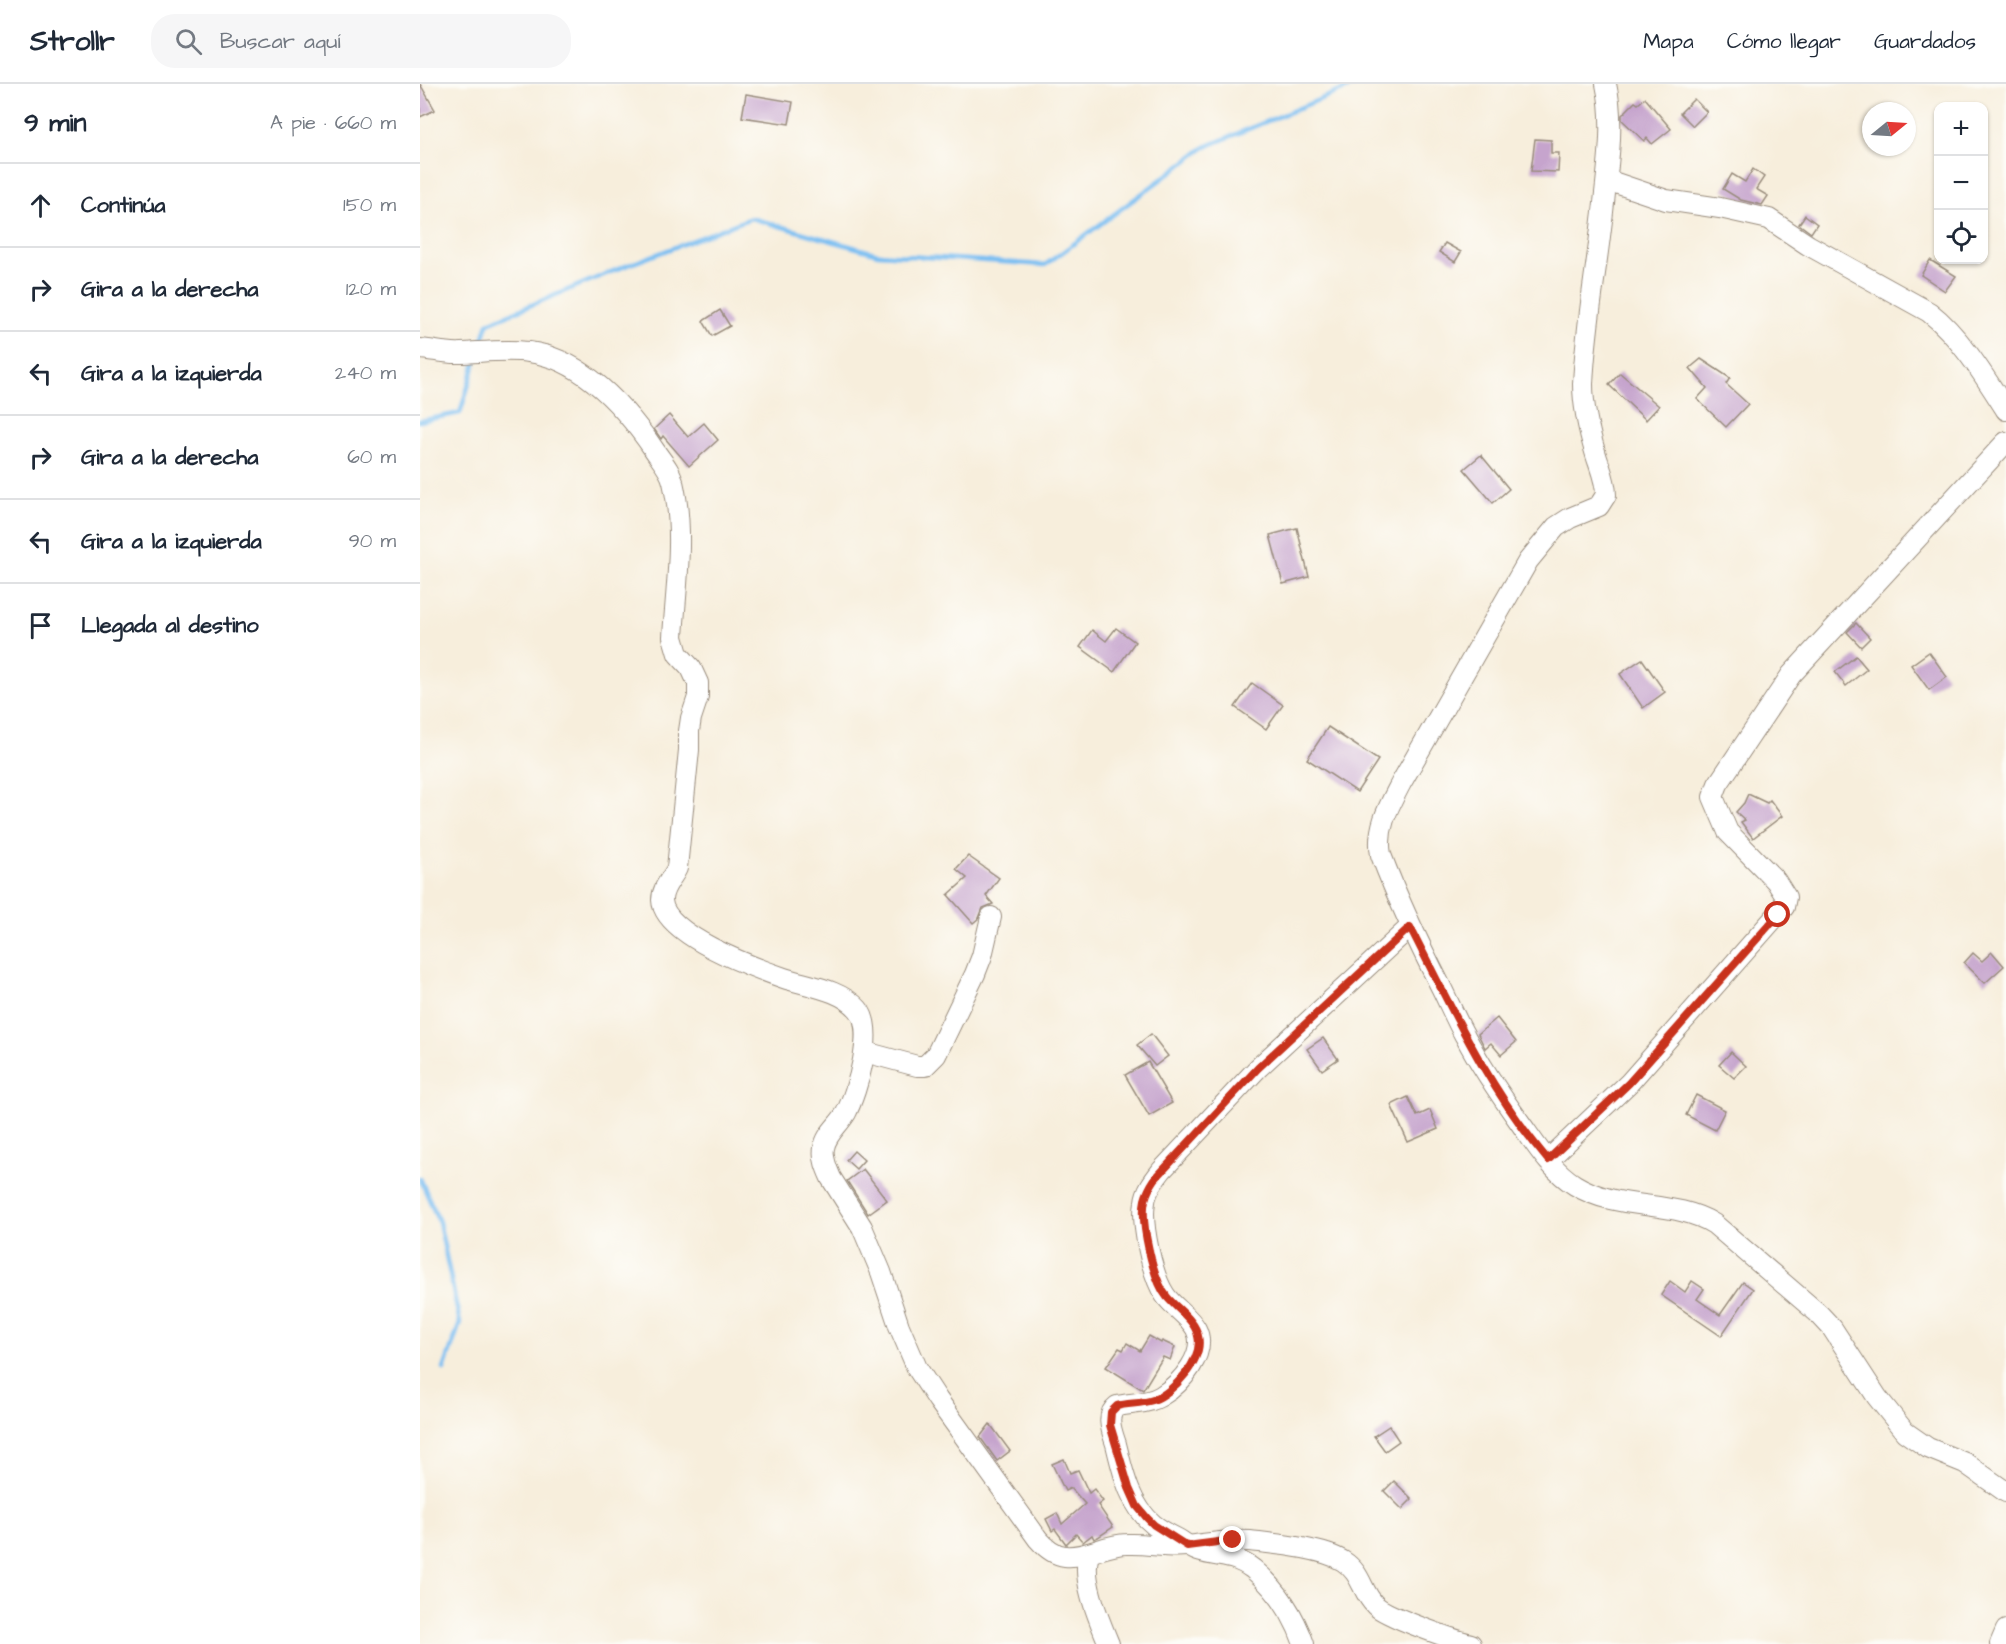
<!DOCTYPE html>
<html lang="es">
<meta charset="utf-8">
<style>
:root{--surface:#fff;--page:#f6f6f7;--text:#1f2937;--muted:#747a83;--line:#e0e1e3}
body{margin:0;font-family:"Architects Daughter",sans-serif;background:var(--page);color:var(--text)}
.controls{position:absolute;right:18px;top:18px;display:grid;overflow:hidden;border-radius:12px;box-shadow:0 2px 4px #0004}
.controls button{width:54px;height:54px;display:grid;place-items:center;padding:0;border:0;border-bottom:2px solid var(--line);background:var(--surface);color:var(--text);font:30px sans-serif}
.compass{position:absolute;left:1442px;top:18px;width:54px;height:54px;border-radius:50%;background:var(--surface);box-shadow:0 2px 4px #0004;rotate:72deg}
.stop{position:absolute;width:18px;height:18px;margin:-14px;border:4px solid #c8321e;border-radius:50%;background:#fff}
.stop.end{background:#c8321e;border-color:#fff;box-shadow:0 2px 6px #0008}
.list{margin:0;padding:0;list-style:none}
h2{display:flex;justify-content:space-between;align-items:center;height:78px;margin:0;padding:0 24px;font-size:26px}
h2 small{font-size:20px;font-weight:400;color:var(--muted)}
.list li{display:grid;grid-template-columns:39px 1fr auto;gap:18px;align-items:center;box-sizing:border-box;height:84px;padding:0 24px;border-top:2px solid var(--line)}
.list b{display:block;font-size:22px;white-space:nowrap}
.list em{font-size:20px;font-style:normal;color:var(--muted)}
.icon{flex:none;width:33px;height:33px;fill:none;stroke:currentColor;stroke-width:2;stroke-linecap:round;stroke-linejoin:round}
.map{position:relative;flex:none;width:1586px;height:1560px;overflow:hidden}
header{display:flex;align-items:center;gap:36px;box-sizing:border-box;height:84px;padding:0 30px;background:var(--surface);border-bottom:2px solid var(--line)}
header strong{font-size:28px}
nav{display:flex;gap:33px;margin-inline-start:auto;font-size:21px}
.search{width:420px;height:54px;background:var(--page);display:flex;align-items:center;gap:15px;box-sizing:border-box;padding:0 21px;border-radius:24px;color:var(--muted);font-size:22px}
main{display:flex}
aside{flex:1;background:var(--surface)}
.map>svg:first-child{display:block}
.lines{fill:none;stroke-linecap:round;stroke-linejoin:round}
.stream{stroke:#7cbff2;stroke-width:4.5}
.building{fill:#c6a4cd}
.minor-casing{stroke:#998c7d;stroke-width:22}
.minor{stroke:#fff;stroke-width:20}
.route{stroke:#c8321e;stroke-width:8}
</style>
<header>
<strong>Strollr</strong>
<div class="search"><svg class="icon" aria-label="search" viewBox="0 0 24 24"><circle cx="10" cy="10" r="6"/><path d="M15 15l6 6"/></svg>Buscar aquí</div>
<nav><a>Mapa</a><a>Cómo llegar</a><a>Guardados</a></nav>
</header>
<main>
<aside>
<h2>9 min<small>A pie · 660 m</small></h2>
<ul class="list">
<li><svg class="icon" aria-label="ahead" viewBox="0 0 24 24"><path d="M12 20V5M6 11l6-6 6 6"/></svg><div><b>Continúa</b></div><em>150 m</em></li>
<li><svg class="icon" aria-label="right" viewBox="0 0 24 24"><path d="M7 20v-9h11M14 6l5 5-5 5"/></svg><div><b>Gira a la derecha</b></div><em>120 m</em></li>
<li><svg class="icon" aria-label="left" viewBox="0 0 24 24"><path d="M17 20v-9H6M10 6l-5 5 5 5"/></svg><div><b>Gira a la izquierda</b></div><em>240 m</em></li>
<li><svg class="icon" aria-label="right" viewBox="0 0 24 24"><path d="M7 20v-9h11M14 6l5 5-5 5"/></svg><div><b>Gira a la derecha</b></div><em>60 m</em></li>
<li><svg class="icon" aria-label="left" viewBox="0 0 24 24"><path d="M17 20v-9H6M10 6l-5 5 5 5"/></svg><div><b>Gira a la izquierda</b></div><em>90 m</em></li>
<li><svg class="icon" aria-label="arrive" viewBox="0 0 24 24"><path d="M6 21V4h12l-3 4 3 4H6"/></svg><div><b>Llegada al destino</b></div></li>
</ul>
</aside>
<div class="map">
<svg width="1586" height="1560" viewBox="0 0 1586 1560">
<rect width="100%" height="100%" fill="#fdfcf7"/>
<filter id="ink" filterUnits="userSpaceOnUse"><feTurbulence type="fractalNoise" baseFrequency=".0167" numOctaves="2"/><feDisplacementMap in="SourceGraphic" scale="12" xChannelSelector="R" yChannelSelector="G"/><feConvolveMatrix kernelMatrix="1 2 1 2 8 2 1 2 1" color-interpolation-filters="sRGB"/></filter>
<filter id="wash" filterUnits="userSpaceOnUse"><feTurbulence type="fractalNoise" baseFrequency=".008" numOctaves="4" result="noise"/><feDisplacementMap in="SourceGraphic" scale="24" xChannelSelector="R" yChannelSelector="G"/><feGaussianBlur stdDeviation="1.35" result="paint"/><feColorMatrix in="noise" values="0 0 0 0 0 0 0 0 0 0 0 0 0 0 0 0 0 1.4 0 .05"/><feComposite in="paint" operator="in"/></filter>
<g filter="url(#wash)">
<rect width="100%" height="100%" fill="#f7eedc"/>
<g class="lines">
<g class="stream">
<path d="M 61,263 L 68,239 L 203,183 L 331,134 L 458,170 L 625,181 L 785,63 L 937,0"/>
<path d="M 0,337 L 40,329 L 57,273"/>
<path d="M 0,1094 L 19,1138 L 40,1239 L 24,1285"/>
</g>
</g>
<g id="blocks">
<g class="building">
<path d="M 0,0 L 15,26 L 0,33 Z"/>
<path d="M 326,10 L 373,18 L 369,40 L 322,33 Z"/>
<path d="M 1225,14 L 1251,45 L 1232,60 L 1227,54 L 1224,57 L 1202,36 L 1202,31 L 1215,18 L 1218,20 Z"/>
<path d="M 1274,15 L 1287,28 L 1273,42 L 1260,29 Z"/>
<path d="M 1115,55 L 1131,56 L 1131,69 L 1139,69 L 1138,88 L 1111,87 Z"/>
<path d="M 1333,85 L 1344,93 L 1336,105 L 1348,112 L 1342,121 L 1321,116 L 1303,105 L 1312,90 L 1325,98 Z"/>
<path d="M 1385,131 L 1397,140 L 1391,149 L 1379,140 Z"/>
<path d="M 1025,159 L 1041,168 L 1035,178 L 1019,168 Z"/>
<path d="M 1510,176 L 1536,192 L 1525,207 L 1501,191 Z"/>
<path d="M 300,226 L 310,242 L 292,252 L 283,237 Z"/>
<path d="M 1281,275 L 1310,294 L 1306,300 L 1328,320 L 1306,343 L 1277,315 L 1287,304 L 1270,284 Z"/>
<path d="M 1200,289 L 1239,322 L 1226,336 L 1189,301 Z"/>
<path d="M 249,331 L 268,353 L 284,339 L 298,356 L 269,382 L 243,352 L 241,355 L 234,345 Z"/>
<path d="M 1061,371 L 1089,405 L 1073,419 L 1044,385 Z"/>
<path d="M 877,444 L 889,493 L 863,500 L 850,451 Z"/>
<path d="M 1436,539 L 1450,554 L 1441,563 L 1427,548 Z"/>
<path d="M 696,544 L 715,558 L 694,588 L 660,563 L 672,546 L 686,557 Z"/>
<path d="M 1509,568 L 1527,593 L 1509,606 L 1491,581 Z"/>
<path d="M 1436,572 L 1447,585 L 1426,602 L 1415,588 Z"/>
<path d="M 1222,575 L 1245,608 L 1223,624 L 1200,590 Z"/>
<path d="M 832,599 L 863,621 L 846,645 L 815,623 Z"/>
<path d="M 908,643 L 958,676 L 937,708 L 887,675 Z"/>
<path d="M 1328,710 L 1347,719 L 1350,716 L 1362,732 L 1333,754 L 1321,738 L 1325,736 L 1316,728 L 1324,719 Z"/>
<path d="M 548,772 L 579,794 L 566,812 L 573,820 L 563,824 L 559,834 L 553,839 L 528,811 L 547,794 L 536,785 Z"/>
<path d="M 1572,868 L 1584,882 L 1565,899 L 1544,879 L 1553,869 L 1562,877 Z"/>
<path d="M 1077,934 L 1096,958 L 1081,971 L 1071,959 L 1065,964 L 1058,950 Z"/>
<path d="M 731,950 L 748,972 L 735,982 L 717,961 Z"/>
<path d="M 903,954 L 918,975 L 902,986 L 887,965 Z"/>
<path d="M 1311,968 L 1326,982 L 1314,994 L 1299,981 Z"/>
<path d="M 728,978 L 752,1019 L 729,1032 L 705,991 Z"/>
<path d="M 1276,1011 L 1305,1026 L 1295,1046 L 1266,1031 Z"/>
<path d="M 988,1013 L 997,1032 L 1010,1026 L 1018,1045 L 988,1058 L 971,1021 Z"/>
<path d="M 434,1067 L 444,1076 L 436,1085 L 426,1076 Z"/>
<path d="M 443,1085 L 467,1116 L 448,1130 L 427,1097 Z"/>
<path d="M 1250,1197 L 1265,1208 L 1272,1197 L 1284,1205 L 1277,1215 L 1300,1231 L 1323,1198 L 1333,1205 L 1301,1252 L 1241,1211 Z"/>
<path d="M 729,1252 L 741,1259 L 742,1257 L 755,1263 L 750,1276 L 743,1273 L 723,1306 L 686,1283 L 699,1264 L 703,1266 L 707,1259 L 720,1267 Z"/>
<path d="M 570,1340 L 590,1367 L 577,1377 L 560,1353 Z"/>
<path d="M 969,1342 L 979,1357 L 965,1367 L 954,1352 Z"/>
<path d="M 644,1375 L 650,1389 L 658,1386 L 669,1409 L 674,1405 L 683,1417 L 678,1421 L 693,1443 L 678,1453 L 674,1455 L 672,1451 L 663,1458 L 656,1450 L 646,1460 L 635,1445 L 632,1447 L 626,1435 L 637,1429 L 642,1440 L 665,1420 L 651,1404 L 645,1407 L 632,1380 Z"/>
<path d="M 974,1397 L 992,1415 L 982,1425 L 964,1407 Z"/>
</g>
</g>
</g>
<g filter="url(#ink)">
<use href="#blocks" fill-opacity="0" stroke="#998c7d" stroke-width="1.5"/>
<g class="lines">
<defs>
<g id="minor">
<path d="M 1186,0 C 1194,35 1189,74 1185,109 C 1179,173 1166,236 1163,300 C 1163,324 1169,348 1176,371 C 1180,384 1186,397 1186,411 L 1179,422 L 1150,434 L 1136,443 L 1108,477 L 981,699 C 969,722 956,744 961,771 C 978,816 999,860 1021,903 C 1029,919 1036,936 1045,952 C 1061,983 1081,1012 1101,1040 C 1116,1061 1132,1087 1155,1101 C 1199,1128 1254,1115 1294,1140 L 1399,1230 L 1412,1244 L 1457,1313 L 1485,1348 L 1508,1364 L 1545,1379 L 1586,1408"/>
<path d="M 1187,96 L 1246,116 L 1300,124 L 1349,135 L 1388,161 L 1509,228 C 1539,251 1565,293 1586,326"/>
<path d="M 0,265 C 13,266 28,270 41,269 C 64,268 86,265 109,268 C 164,275 206,324 235,367 C 241,376 251,387 253,398 C 265,448 256,502 253,553 L 258,570 L 271,584 L 278,599 L 278,613 L 271,634 L 269,647 L 269,666 L 257,784 C 252,795 242,803 242,816 C 243,851 335,884 364,894 C 388,902 420,905 438,925 C 456,945 437,1008 426,1029 C 419,1041 406,1050 404,1064 C 402,1074 407,1085 411,1094 L 442,1143 L 461,1188 L 479,1242 L 497,1284 L 518,1316 L 618,1455 C 625,1463 634,1471 645,1472 C 667,1474 685,1460 707,1460 C 727,1459 746,1464 766,1462 C 787,1460 808,1455 830,1457 C 855,1460 902,1464 923,1477 C 942,1489 941,1507 955,1521 C 965,1532 1034,1556 1051,1560"/>
<path d="M 445,968 L 497,982 L 505,982 L 516,971 L 555,890 L 562,872 L 571,833"/>
<path d="M 1128,1076 L 1209,999 L 1364,823 L 1366,813 L 1356,797 L 1308,748 L 1293,713 L 1298,700 L 1371,591 L 1586,358"/>
<path d="M 670,1469 C 659,1491 680,1538 689,1560"/>
<path d="M 884,1560 C 874,1531 857,1505 833,1485 C 814,1470 799,1474 778,1467 C 770,1464 765,1459 758,1455 C 750,1451 742,1447 734,1441 C 710,1422 703,1389 696,1360 C 692,1348 685,1331 697,1322 C 711,1319 728,1320 741,1312 C 761,1300 788,1269 776,1245 C 769,1232 753,1223 745,1211 C 732,1192 721,1140 725,1118 C 726,1106 735,1095 742,1086 L 838,984 L 990,843"/>
<path d="M 1580,1560 L 1586,1546"/>
</g>
</defs>
<use href="#minor" class="minor-casing"/>
<use href="#minor" class="minor"/>
</g>
</g>
<g class="lines" filter="url(#ink)">
<path class="route" d="M 813,1456 L 767,1462 L 734,1441 L 727,1434 L 717,1422 L 709,1404 L 690,1341 L 691,1328 L 697,1322 C 709,1319 721,1320 733,1316 C 753,1309 784,1275 778,1252 C 775,1236 757,1225 747,1213 C 733,1196 720,1137 725,1116 C 727,1108 731,1101 735,1095 L 838,984 L 990,843 C 1032,925 1068,1005 1128,1076 L 1209,999 L 1358,831"/>
</g>
</svg>
<div class="controls">
<button>+</button>
<button>−</button>
<button><svg class="icon" aria-label="locate" viewBox="0 0 24 24"><circle cx="12" cy="12" r="6"/><path d="M12 2v4M12 18v4M2 12h4M18 12h4"/></svg></button>
</div>
<svg class="compass" viewBox="-18 -18 36 36"><path d="M0-13l5 13h-10z" fill="#e53935"/><path d="M0 13l5-13h-10z" fill="#747a83"/></svg>
<div class="stop" style="left:1358px;top:831px"></div>
<div class="stop end" style="left:813px;top:1456px"></div>
</div>
</main>
